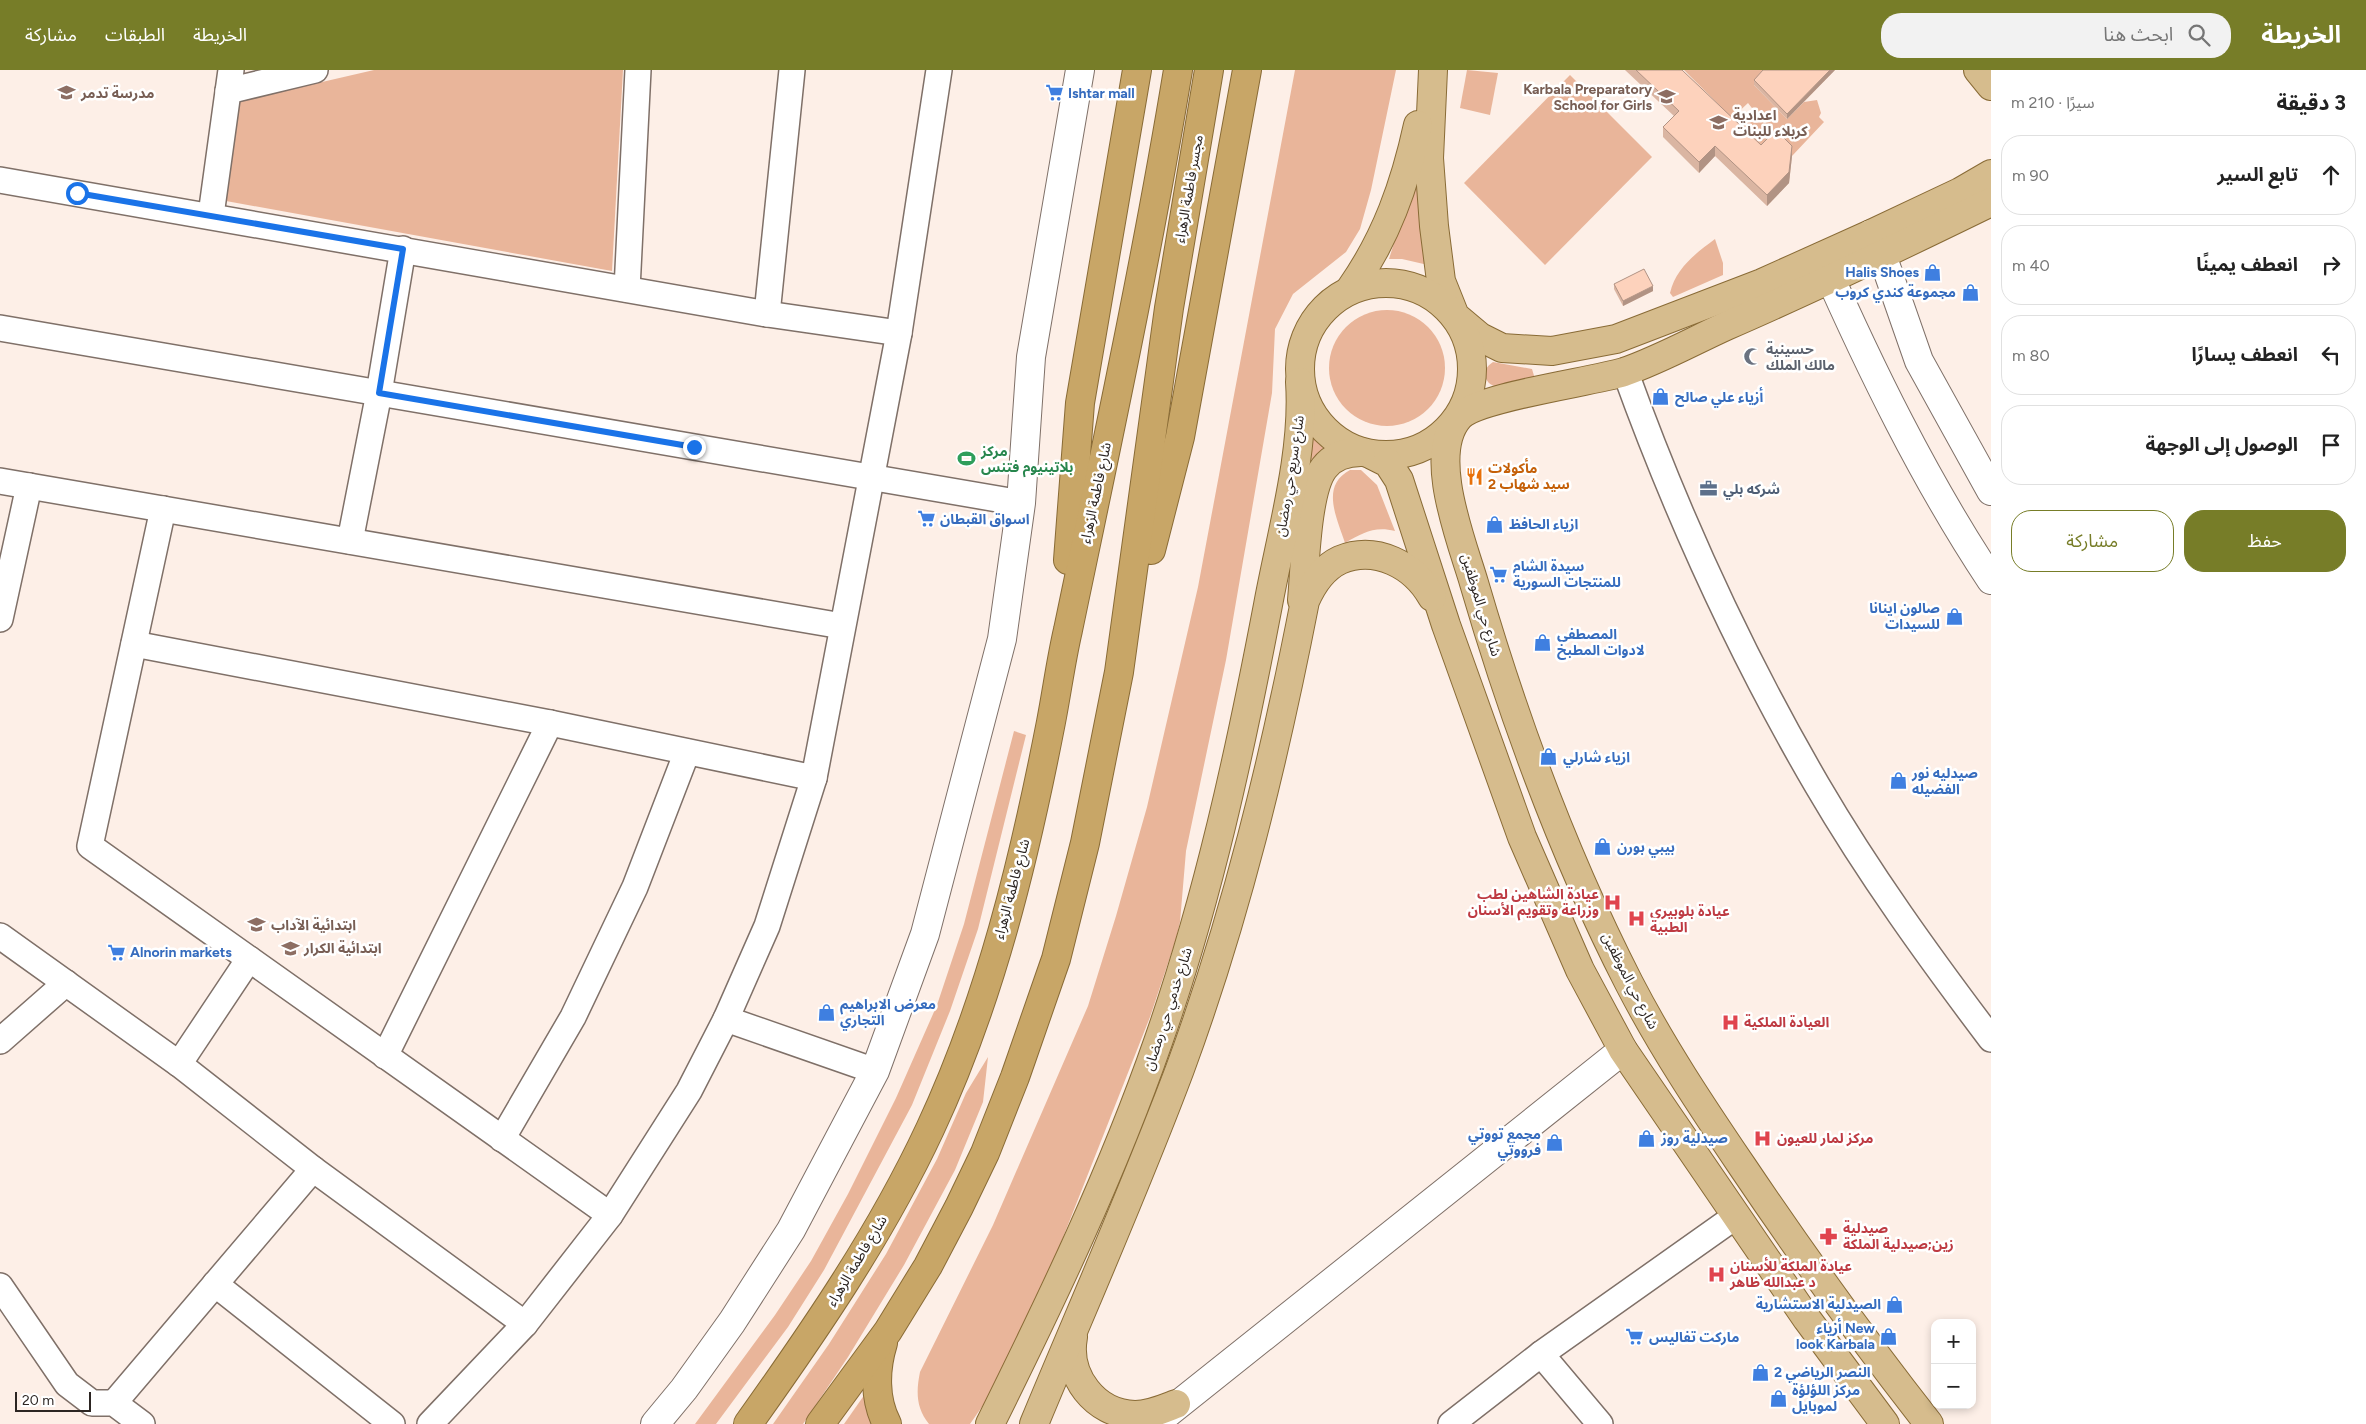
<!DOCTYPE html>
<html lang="ar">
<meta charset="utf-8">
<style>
:root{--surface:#fff;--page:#f2f2f2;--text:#222;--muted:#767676;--line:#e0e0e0;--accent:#777d28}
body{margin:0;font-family:Figtree,"Noto Sans Arabic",sans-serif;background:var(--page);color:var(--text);direction:rtl}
.controls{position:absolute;right:15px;bottom:15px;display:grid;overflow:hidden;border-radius:10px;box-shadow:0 2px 8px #0003}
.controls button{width:45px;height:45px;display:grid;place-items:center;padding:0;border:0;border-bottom:1px solid var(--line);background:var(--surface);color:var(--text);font:25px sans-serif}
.scale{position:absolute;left:15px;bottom:12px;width:76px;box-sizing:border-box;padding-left:5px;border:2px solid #2c2522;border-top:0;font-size:14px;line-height:18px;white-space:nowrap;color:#2c2522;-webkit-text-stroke:4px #fff;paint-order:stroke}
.stop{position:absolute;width:15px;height:15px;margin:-11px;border:4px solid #1a73e8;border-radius:50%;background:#fff}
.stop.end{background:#1a73e8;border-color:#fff;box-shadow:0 1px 5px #0008}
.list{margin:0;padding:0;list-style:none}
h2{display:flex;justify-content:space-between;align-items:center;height:65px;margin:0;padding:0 20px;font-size:21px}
h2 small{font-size:16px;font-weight:400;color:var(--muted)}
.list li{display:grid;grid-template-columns:32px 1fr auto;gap:15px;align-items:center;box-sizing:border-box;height:80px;margin:0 10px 10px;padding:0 10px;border:1px solid var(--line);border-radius:20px}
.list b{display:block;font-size:19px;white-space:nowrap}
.list em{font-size:16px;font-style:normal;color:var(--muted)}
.actions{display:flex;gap:10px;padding:15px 20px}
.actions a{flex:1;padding:11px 0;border:1px solid var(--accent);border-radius:20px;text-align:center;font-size:18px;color:var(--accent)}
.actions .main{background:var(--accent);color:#fff}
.icon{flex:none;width:28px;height:28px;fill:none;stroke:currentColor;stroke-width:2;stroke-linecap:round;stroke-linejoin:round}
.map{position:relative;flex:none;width:1991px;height:1354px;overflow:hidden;direction:ltr}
header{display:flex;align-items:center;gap:30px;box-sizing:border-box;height:70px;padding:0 25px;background:var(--accent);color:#fff}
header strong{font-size:24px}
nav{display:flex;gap:28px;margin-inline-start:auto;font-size:18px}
.search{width:350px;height:45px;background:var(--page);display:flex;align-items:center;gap:12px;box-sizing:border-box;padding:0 18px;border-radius:20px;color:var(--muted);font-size:19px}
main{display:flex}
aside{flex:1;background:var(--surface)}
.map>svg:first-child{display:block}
.green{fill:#e9b59a}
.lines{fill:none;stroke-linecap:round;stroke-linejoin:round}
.minor-casing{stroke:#7f7068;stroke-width:28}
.tertiary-casing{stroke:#7f7068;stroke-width:30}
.secondary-casing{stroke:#7f7068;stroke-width:30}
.primary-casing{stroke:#896b36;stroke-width:30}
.trunk-casing{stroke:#896b36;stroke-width:30}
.minor{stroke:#fff;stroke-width:25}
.tertiary{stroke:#fff;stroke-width:28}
.secondary{stroke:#fff;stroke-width:28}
.primary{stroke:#d6bc8d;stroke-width:28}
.trunk{stroke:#c8a667;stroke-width:28}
.wall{fill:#dab5a2}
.shaded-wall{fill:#b19384}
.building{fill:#fdd2bc;stroke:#b19384}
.route{stroke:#1a73e8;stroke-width:6}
.labels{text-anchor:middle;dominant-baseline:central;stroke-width:5;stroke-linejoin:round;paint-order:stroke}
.education-label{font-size:14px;font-weight:bold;fill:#785e54;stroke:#fff;text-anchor:start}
.shop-label{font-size:14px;font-weight:bold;fill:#366cbe;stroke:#fff;text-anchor:start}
.street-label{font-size:14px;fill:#2c2522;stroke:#fff}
.worship-label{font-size:14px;font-weight:bold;fill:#5b616d;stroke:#fff;text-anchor:start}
.leisure-label{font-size:14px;font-weight:bold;fill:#27864d;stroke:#fff;text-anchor:start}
.food-label{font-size:14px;font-weight:bold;fill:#c56008;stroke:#fff;text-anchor:start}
.service-label{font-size:14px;font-weight:bold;fill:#4e5e75;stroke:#fff;text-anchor:start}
.health-label{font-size:14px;font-weight:bold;fill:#be3a42;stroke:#fff;text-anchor:start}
</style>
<header>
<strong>الخريطة</strong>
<div class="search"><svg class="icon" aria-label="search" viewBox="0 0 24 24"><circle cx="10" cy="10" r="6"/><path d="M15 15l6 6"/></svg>ابحث هنا</div>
<nav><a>الخريطة</a><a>الطبقات</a><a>مشاركة</a></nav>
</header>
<main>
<aside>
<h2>3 دقيقة<small>سيرًا · 210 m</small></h2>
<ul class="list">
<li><svg class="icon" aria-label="ahead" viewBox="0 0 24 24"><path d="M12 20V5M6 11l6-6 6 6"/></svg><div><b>تابع السير</b></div><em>90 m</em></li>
<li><svg class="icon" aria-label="right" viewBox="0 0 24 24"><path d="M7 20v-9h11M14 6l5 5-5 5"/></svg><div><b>انعطف يمينًا</b></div><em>40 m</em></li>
<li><svg class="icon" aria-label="left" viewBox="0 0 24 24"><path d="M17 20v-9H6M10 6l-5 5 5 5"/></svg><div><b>انعطف يسارًا</b></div><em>80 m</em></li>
<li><svg class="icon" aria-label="arrive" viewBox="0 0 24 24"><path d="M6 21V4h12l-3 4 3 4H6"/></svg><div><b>الوصول إلى الوجهة</b></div></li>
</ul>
<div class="actions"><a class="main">حفظ</a><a>مشاركة</a></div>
</aside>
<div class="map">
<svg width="1991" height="1354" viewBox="0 0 1991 1354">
<rect width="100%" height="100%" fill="#fdefe7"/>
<g class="green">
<path d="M 374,0 L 623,0 L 612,201 L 226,131 L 236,32 Z"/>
<path d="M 1295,0 L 1396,0 L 1371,120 L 1360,159 L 1346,182 L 1293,224 L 1275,259 L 1272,323 L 1226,590 L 1186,781 L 1180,852 L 1176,869 L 1150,947 L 1045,1213 L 986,1331 L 970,1354 L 929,1354 C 916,1338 916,1322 920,1302 L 993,1155 L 1088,936 L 1116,846 L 1147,737 L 1198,517 Z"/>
<path d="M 1467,0 L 1498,3 L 1490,45 L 1460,38 Z"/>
<path d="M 1684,0 L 1768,0 L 1754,15 L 1787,49 L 1804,32 L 1817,30 L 1821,43 L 1819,47 L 1824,52 L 1792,86 L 1776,70 L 1761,85 L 1736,61 L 1755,42 L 1748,33 L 1732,48 Z"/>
<path d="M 1570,5 L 1652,87 L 1545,195 L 1464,113 Z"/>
<path d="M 1416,103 L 1428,195 L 1402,189 L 1389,189 Z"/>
<path d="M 1715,169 L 1723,193 L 1723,205 L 1673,227 L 1670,223 C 1676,198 1695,184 1715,169 Z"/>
<circle cx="1387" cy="298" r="58"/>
<path d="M 1493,292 L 1532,299 L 1535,309 C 1522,312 1489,327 1485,305 C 1484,299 1488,296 1493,292 Z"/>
<path d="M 1307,361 L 1320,375 L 1329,379 C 1316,381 1311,391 1304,401 Z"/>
<path d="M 1350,400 L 1361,400 L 1377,415 L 1395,461 C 1374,456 1363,463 1345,473 C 1337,448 1320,416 1350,400 Z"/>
<path d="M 1014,661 L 1026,665 L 978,859 L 950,941 L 912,1035 L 824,1200 L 788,1257 L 716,1354 L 695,1354 L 775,1245 L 811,1191 L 848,1124 L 896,1028 L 937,935 L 964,854 Z"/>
<path d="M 988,987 L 983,1032 L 955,1100 L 904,1195 L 848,1287 L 803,1354 L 773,1354 L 829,1274 L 886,1184 L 937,1089 L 966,1023 Z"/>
<path d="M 865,1324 L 871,1354 L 844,1354 Z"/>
</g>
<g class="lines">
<defs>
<g id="minor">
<path d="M 228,21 L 315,0"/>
<path d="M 0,110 L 767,244 L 899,263"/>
<path d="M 211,145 L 231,0"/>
<path d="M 627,219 L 638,0"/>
<path d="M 767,244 L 792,0"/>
<path d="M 0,258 L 1021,433"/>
<path d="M 1625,301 C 1677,445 1740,583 1817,715 C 1869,804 1929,887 1991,969"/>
<path d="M 0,411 L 842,556"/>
<path d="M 163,439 L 90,776 L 610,1145"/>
<path d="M 350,471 L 379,323 L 403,179"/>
<path d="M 0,549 L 29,416"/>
<path d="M 134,574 L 550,653 L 814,708"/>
<path d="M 0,866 L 179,994 L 313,1099 L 525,1254"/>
<path d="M 726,949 L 875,1001"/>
<path d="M 0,971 L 66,913"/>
<path d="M 385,986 L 550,653"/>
<path d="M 179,994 L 249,889"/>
<path d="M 502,1069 L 573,947 L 635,817 L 687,682"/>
<path d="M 215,1214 L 392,1354"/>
<path d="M 0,1216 L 67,1314 L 92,1333 L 114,1333 L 142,1354"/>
<path d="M 1541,1284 L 1600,1354"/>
<path d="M 114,1333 L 313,1099"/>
<path d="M 430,1354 L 525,1254 L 610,1145 L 689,1021 L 726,949 L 767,856 L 814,708 L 899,263 L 939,0"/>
<path d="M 1451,1354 L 1541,1284 L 1736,1146"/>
</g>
<g id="tertiary">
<path d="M 1871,164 L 1882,185 L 1919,291 L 1991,421"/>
<path d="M 1821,187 C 1870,298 1924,409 1991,510"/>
<path d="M 1159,1350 L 1623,980"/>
</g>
<path id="secondary" d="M 655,1354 L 684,1319 L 732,1252 L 791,1160 L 875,1001 L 925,864 L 1002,569 L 1021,433 L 1031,287 L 1080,0"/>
<g id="primary">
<path d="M 1433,0 L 1429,88 L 1434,156 L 1441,211 L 1455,246 L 1480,267 L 1502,278 L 1552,281 L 1616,269 L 1762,213 L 1871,164 L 1960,122 L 1991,104"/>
<path d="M 1978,0 L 1991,16"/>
<circle cx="1386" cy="299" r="86"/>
<path d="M 1351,218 C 1386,168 1405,115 1418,55"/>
<path d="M 1372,385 L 1388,393 L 1399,410 L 1446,555 L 1522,767 L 1580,900 L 1623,980 L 1807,1249 L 1885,1354"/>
<path d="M 1302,530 C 1305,500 1306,421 1324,398 C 1333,386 1346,382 1361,382"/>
<path d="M 1073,1267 C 1066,1306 1095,1344 1135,1345 C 1150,1345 1163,1339 1176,1334"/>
<path d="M 990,1354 C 1052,1229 1112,1104 1158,972 C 1208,830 1240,682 1268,535 C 1281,464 1305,383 1300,312"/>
<path d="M 1034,1354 C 1083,1236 1135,1119 1180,999 C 1236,847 1274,690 1305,531 C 1312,515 1323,498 1340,490 C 1376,475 1414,495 1432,527"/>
<path d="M 1929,1354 C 1863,1270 1802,1185 1742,1096 C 1702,1037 1662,977 1629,913 C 1564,786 1514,650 1474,513 C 1462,472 1426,384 1459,347 C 1477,327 1591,312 1624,302 C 1659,290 1693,271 1726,256 C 1816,217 1903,175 1991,132"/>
</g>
<g id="trunk">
<path d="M 1151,480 L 1180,367 L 1247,0"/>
<path d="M 1068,490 L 1080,333 L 1137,0"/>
<path d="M 883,1273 C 875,1299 874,1329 887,1354"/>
<path d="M 748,1354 C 815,1260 881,1164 930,1059 C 990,931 1024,791 1051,652 C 1057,621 1061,590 1068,560 C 1107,373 1147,188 1178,0"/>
<path d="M 820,1354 L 888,1261 L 928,1196 L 959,1137 L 985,1083 L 1015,1007 L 1056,889 L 1085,773 L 1119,602 L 1169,238 L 1209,0"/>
</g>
</defs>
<use href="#minor" class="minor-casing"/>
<use href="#tertiary" class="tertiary-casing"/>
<use href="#secondary" class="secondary-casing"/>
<use href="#primary" class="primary-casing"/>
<use href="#trunk" class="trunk-casing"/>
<use href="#minor" class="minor"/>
<use href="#tertiary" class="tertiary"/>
<use href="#secondary" class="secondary"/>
<use href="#primary" class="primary"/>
<use href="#trunk" class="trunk"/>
</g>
<g class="wall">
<path d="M 1625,0 L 1682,0 L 1761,75 L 1792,86 L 1789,113 L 1767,136 L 1715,86 L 1699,103 L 1663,67 L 1663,57 L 1674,46 Z"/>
<path d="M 1763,0 L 1835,0 L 1787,49 L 1754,15 L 1754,10 Z"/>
<path d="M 1614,214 L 1653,221 L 1623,236 L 1614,219 Z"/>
</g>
<g class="shaded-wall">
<path d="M 1830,0 L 1835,0 L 1787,49 L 1787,44 Z"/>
<path d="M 1715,76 L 1715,86 L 1699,103 L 1699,92 Z"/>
<path d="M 1792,76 L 1792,86 L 1789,113 L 1767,136 L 1767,125 Z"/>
<path d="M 1653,216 L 1653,221 L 1623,236 L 1623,231 Z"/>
</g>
<g class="building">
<path d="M 1636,0 L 1682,0 L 1761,75 L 1776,60 L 1792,76 L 1789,102 L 1767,125 L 1715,76 L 1699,92 L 1663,57 L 1679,41 Z"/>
<path d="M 1763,0 L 1830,0 L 1787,44 L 1754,10 Z"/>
<path d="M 1644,199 L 1653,216 L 1623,231 L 1614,214 Z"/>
</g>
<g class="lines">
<path class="route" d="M 77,123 L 403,179 L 379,323 L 694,377"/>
</g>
<defs>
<symbol id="school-bare" viewBox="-9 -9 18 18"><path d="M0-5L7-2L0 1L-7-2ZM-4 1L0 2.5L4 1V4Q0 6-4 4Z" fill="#8d6e63" stroke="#fff" stroke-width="2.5" paint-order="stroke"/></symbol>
<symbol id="supermarket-bare" viewBox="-9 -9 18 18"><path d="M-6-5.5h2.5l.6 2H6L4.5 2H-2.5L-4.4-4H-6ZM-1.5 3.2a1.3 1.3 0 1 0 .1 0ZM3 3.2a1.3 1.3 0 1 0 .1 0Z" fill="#3f7fe0" stroke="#fff" stroke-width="2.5" paint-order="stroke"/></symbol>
<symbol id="shop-bare" viewBox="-9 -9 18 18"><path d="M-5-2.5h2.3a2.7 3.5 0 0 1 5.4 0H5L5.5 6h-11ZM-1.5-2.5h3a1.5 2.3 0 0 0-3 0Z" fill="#3f7fe0" stroke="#fff" stroke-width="2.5" paint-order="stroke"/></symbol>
<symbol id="mosque-bare" viewBox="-9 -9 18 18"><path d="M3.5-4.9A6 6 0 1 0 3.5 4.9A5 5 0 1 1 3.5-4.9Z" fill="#6b7280" stroke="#fff" stroke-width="2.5" paint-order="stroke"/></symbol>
<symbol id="stadium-bare" viewBox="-9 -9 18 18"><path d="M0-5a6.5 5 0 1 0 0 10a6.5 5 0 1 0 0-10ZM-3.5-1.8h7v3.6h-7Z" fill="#2e9e5b" stroke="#fff" stroke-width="2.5" paint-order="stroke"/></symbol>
<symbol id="restaurant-bare" viewBox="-9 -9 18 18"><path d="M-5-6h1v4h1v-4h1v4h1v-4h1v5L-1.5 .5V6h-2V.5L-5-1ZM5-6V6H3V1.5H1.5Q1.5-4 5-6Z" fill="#e8710a" stroke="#fff" stroke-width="2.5" paint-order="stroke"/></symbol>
<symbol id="office-bare" viewBox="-9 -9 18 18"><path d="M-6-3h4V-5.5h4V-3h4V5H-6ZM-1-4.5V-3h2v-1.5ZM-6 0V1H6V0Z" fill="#5c6f8a" stroke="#fff" stroke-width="2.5" paint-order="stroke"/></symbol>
<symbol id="hospital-bare" viewBox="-9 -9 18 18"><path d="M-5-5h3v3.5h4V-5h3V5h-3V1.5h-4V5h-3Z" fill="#e0444e" stroke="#fff" stroke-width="2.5" paint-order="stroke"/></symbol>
<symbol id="pharmacy-bare" viewBox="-9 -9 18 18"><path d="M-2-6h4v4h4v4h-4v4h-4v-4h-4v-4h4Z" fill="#e0444e" stroke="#fff" stroke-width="2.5" paint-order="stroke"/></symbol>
</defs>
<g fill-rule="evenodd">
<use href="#school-bare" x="54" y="10" width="25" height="25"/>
<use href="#supermarket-bare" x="1042" y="10" width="25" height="25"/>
<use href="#school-bare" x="1654" y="14" width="25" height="25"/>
<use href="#school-bare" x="1706" y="40" width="25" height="25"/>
<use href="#shop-bare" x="1920" y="190" width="25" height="25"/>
<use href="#shop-bare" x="1958" y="210" width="25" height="25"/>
<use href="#mosque-bare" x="1740" y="274" width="25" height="25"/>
<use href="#shop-bare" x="1648" y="314" width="25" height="25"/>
<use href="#stadium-bare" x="954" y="376" width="25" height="25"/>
<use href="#restaurant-bare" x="1462" y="394" width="25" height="25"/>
<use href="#office-bare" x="1696" y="406" width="25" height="25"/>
<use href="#supermarket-bare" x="914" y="436" width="25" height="25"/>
<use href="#shop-bare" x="1482" y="442" width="25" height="25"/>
<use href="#supermarket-bare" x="1486" y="492" width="25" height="25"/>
<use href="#shop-bare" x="1942" y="534" width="25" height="25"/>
<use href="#shop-bare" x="1530" y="560" width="25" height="25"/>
<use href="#shop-bare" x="1536" y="674" width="25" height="25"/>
<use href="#shop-bare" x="1886" y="698" width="25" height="25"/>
<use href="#shop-bare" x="1590" y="764" width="25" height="25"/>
<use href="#hospital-bare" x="1600" y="820" width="25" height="25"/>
<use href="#hospital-bare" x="1624" y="836" width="25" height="25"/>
<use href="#school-bare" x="244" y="842" width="25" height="25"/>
<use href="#school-bare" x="278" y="866" width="25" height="25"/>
<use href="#supermarket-bare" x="104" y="870" width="25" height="25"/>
<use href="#shop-bare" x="814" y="930" width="25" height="25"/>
<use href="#hospital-bare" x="1718" y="940" width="25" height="25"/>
<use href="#shop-bare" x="1634" y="1056" width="25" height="25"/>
<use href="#hospital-bare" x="1750" y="1056" width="25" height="25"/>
<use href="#shop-bare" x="1542" y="1060" width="25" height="25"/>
<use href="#pharmacy-bare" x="1816" y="1154" width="25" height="25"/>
<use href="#hospital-bare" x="1704" y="1192" width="25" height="25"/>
<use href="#shop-bare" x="1882" y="1222" width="25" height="25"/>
<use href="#shop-bare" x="1876" y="1254" width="25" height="25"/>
<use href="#supermarket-bare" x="1622" y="1254" width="25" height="25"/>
<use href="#shop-bare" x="1748" y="1290" width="25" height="25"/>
<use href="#shop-bare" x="1766" y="1316" width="25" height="25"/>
</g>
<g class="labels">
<g class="education-label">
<text x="1652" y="19" text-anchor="end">Karbala Preparatory<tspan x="1652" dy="16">School for Girls</tspan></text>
<text x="81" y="23">مدرسة تدمر</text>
<text x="1733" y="45">اعدادية<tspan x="1733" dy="16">كربلاء للبنات</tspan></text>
<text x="271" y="855">ابتدائية الآداب</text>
<text x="304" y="878">ابتدائية الكرار</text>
</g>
<g class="shop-label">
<text x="1068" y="23">Ishtar mall</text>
<text x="1919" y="202" text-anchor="end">Halis Shoes</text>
<text x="1956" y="222" text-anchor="end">مجموعة كندي كروب</text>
<text x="1675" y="327">أزياء علي صالح</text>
<text x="940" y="449">اسواق القبطان</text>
<text x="1509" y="454">ازياء الحافظ</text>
<text x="1513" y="496">سيدة الشام<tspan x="1513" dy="16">للمنتجات السورية</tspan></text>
<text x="1940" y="538" text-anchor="end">صالون اينانا<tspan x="1940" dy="16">للسيدات</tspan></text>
<text x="1557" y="564">المصطفى<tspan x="1557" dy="16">لادوات المطبخ</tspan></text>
<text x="1563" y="687">ازياء شارلي</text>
<text x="1912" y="703">صيدليه نور<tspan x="1912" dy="16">الفضيله</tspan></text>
<text x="1617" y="777">بيبي بورن</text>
<text x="130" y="882">Alnorin markets</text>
<text x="840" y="934">معرض الابراهيم<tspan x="840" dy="16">التجاري</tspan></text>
<text x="1541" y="1064" text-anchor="end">مجمع تووتي<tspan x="1541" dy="16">فرووتي</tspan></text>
<text x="1661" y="1068">صيدلية روز</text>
<text x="1881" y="1234" text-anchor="end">الصيدلية الاستشارية</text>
<text x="1875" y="1258" text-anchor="end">أزياء New<tspan x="1875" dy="16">look Karbala</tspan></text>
<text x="1649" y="1267">ماركت تفاليس</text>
<text x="1774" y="1302">النصر الرياضي 2</text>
<text x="1792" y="1320">مركز اللؤلؤة<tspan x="1792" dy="16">لموبايل</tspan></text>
</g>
<g class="street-label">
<text transform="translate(1189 119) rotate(-80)">مجسر فاطمة الزهراء</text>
<text transform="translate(1290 406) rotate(-81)">شارع سريع حي رمضان</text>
<text transform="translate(1096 423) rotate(-78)">شارع فاطمة الزهراء</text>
<text transform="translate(1481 535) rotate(73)">شارع حي الموظفين</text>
<text transform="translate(1012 819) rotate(-75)">شارع فاطمة الزهراء</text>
<text transform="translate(1630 911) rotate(63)">شارع حي الموظفين</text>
<text transform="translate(1168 939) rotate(-72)">شارع خدمي حي رمضان</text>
<text transform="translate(857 1191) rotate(-59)">شارع فاطمة الزهراء</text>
</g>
<g class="worship-label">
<text x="1766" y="279">حسينية<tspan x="1766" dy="16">مالك الملك</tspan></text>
</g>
<g class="leisure-label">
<text x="981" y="381">مركز<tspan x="981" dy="16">بلاتينيوم فتنس</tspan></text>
</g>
<g class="food-label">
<text x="1488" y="398">مأكولات<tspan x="1488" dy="16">سيد شهاب 2</tspan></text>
</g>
<g class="service-label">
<text x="1723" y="419">شركه بلي</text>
</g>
<g class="health-label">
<text x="1599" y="824" text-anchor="end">عيادة الشاهين لطب<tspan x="1599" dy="16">وزراعة وتقويم الأسنان</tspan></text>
<text x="1650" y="841">عيادة بلوبيري<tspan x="1650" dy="16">الطبية</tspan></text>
<text x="1744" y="952">العيادة الملكية</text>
<text x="1777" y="1068">مركز لمار للعيون</text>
<text x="1843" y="1158">صيدلية<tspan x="1843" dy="16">زين;صيدلية الملكة</tspan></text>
<text x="1730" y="1196">عيادة الملكة للأسنان<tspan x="1730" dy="16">د عبدالله ظاهر</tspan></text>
</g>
</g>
</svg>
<div class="controls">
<button>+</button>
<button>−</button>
</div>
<div class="scale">20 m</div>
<div class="stop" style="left:77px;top:123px"></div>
<div class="stop end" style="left:694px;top:377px"></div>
</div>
</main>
